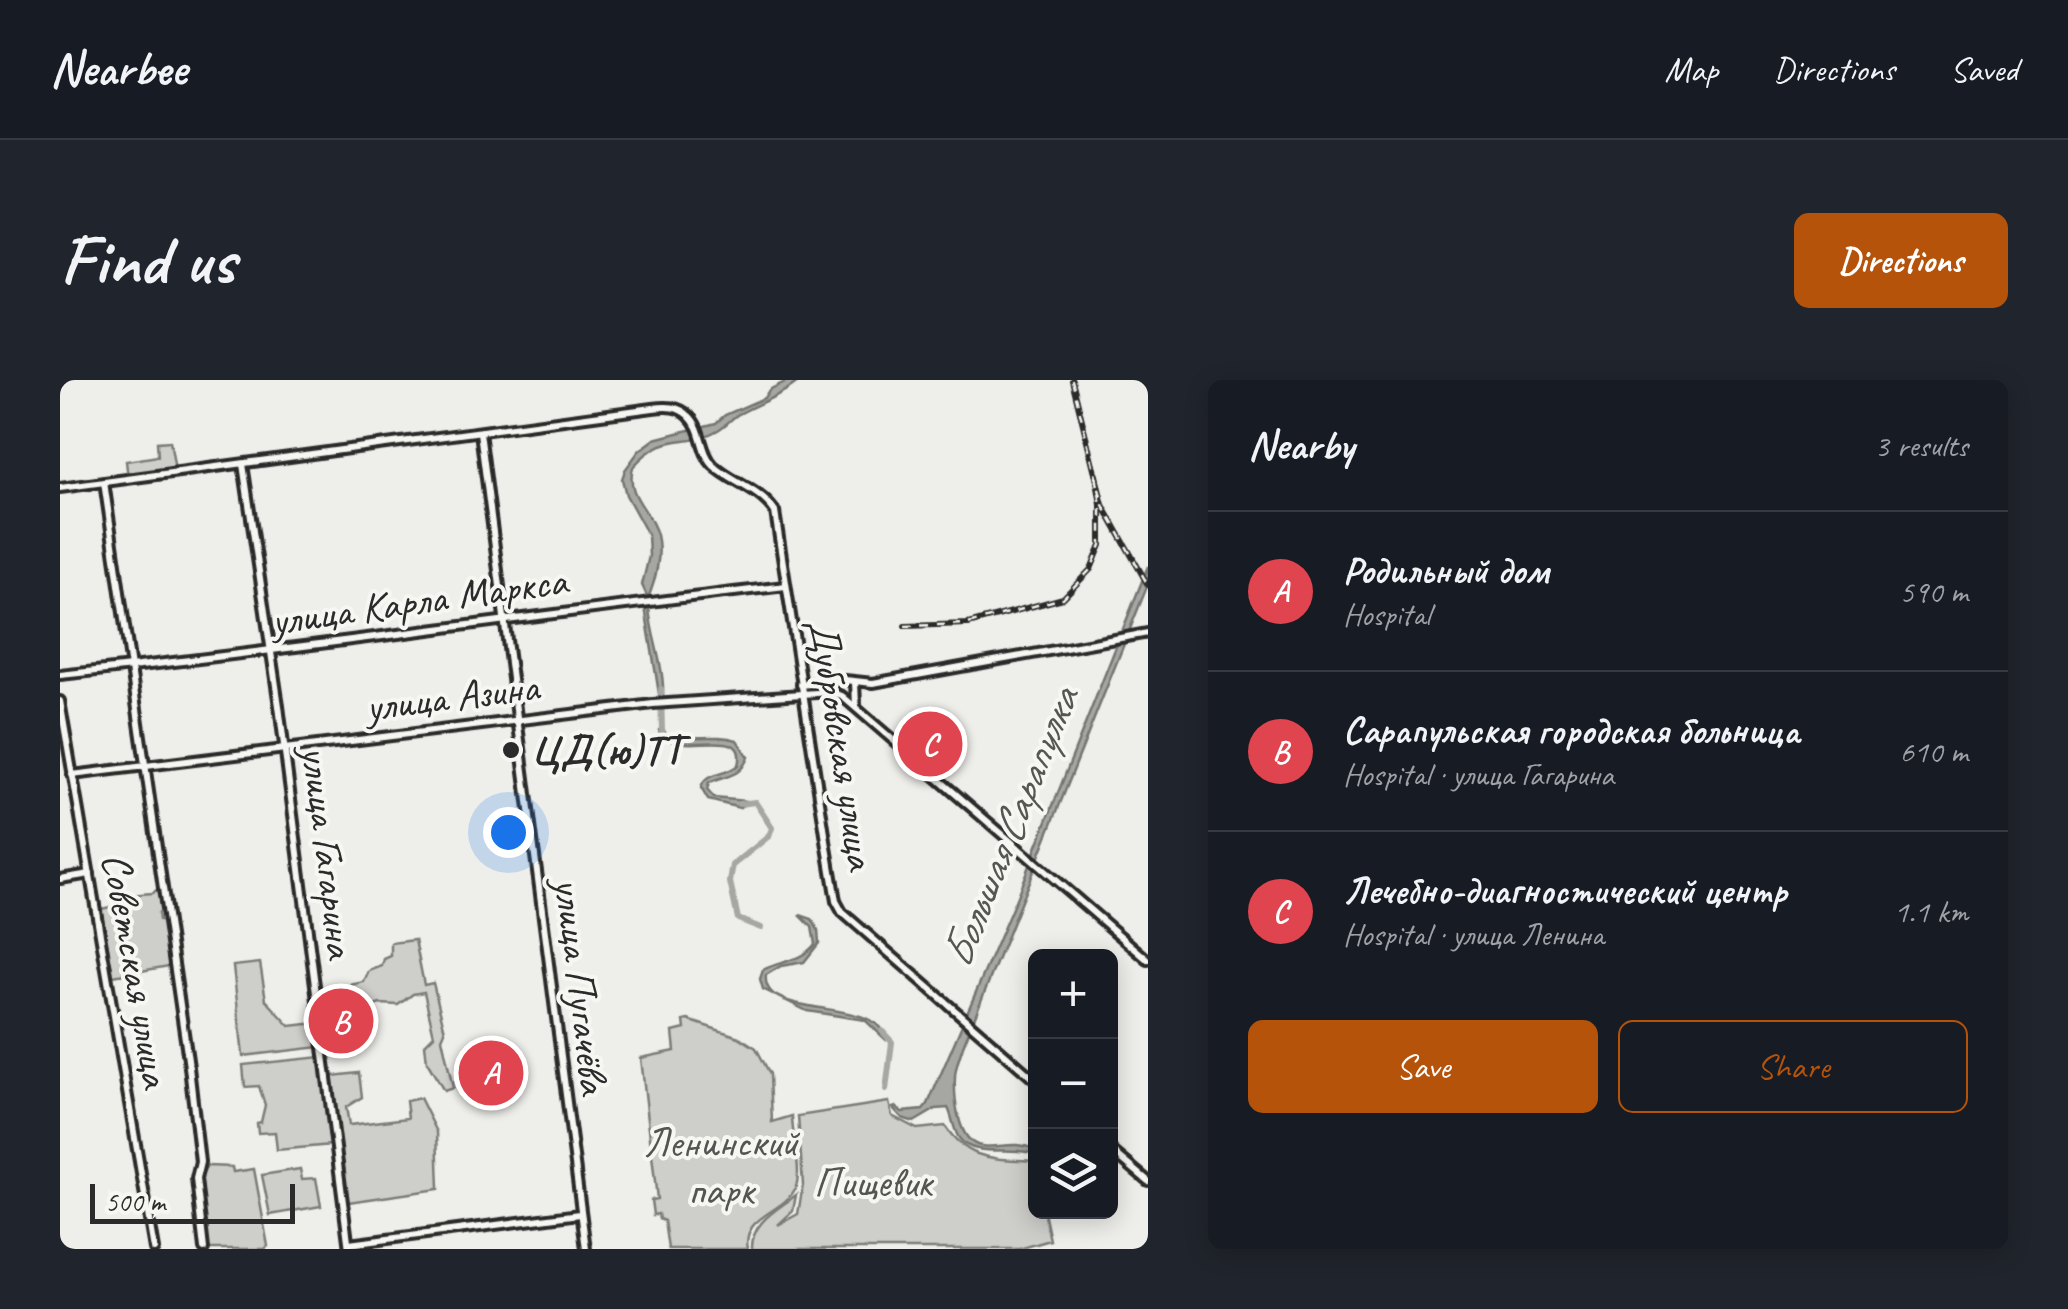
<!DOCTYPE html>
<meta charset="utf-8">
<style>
:root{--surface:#171b24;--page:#20242c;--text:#f1f3f6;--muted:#9ea1a6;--line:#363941;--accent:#b45309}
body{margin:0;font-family:Caveat,sans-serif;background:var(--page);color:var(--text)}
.controls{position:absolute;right:30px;bottom:30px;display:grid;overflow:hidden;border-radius:15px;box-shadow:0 5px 25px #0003}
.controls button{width:90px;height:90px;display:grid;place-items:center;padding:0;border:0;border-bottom:2px solid var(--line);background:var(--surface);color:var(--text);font:50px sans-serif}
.scale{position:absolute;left:30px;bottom:25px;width:205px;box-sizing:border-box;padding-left:10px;border:5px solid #2b2b2b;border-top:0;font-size:28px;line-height:35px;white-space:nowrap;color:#2b2b2b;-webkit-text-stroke:8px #f6f6f2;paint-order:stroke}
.you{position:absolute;left:448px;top:452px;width:35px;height:35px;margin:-25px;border:8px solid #fff;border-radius:50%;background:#1a73e8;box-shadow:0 0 0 15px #1a73e833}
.badge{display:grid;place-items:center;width:65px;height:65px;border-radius:50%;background:var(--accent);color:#fff;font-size:32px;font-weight:700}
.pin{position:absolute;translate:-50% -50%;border:5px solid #fff;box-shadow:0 2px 10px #0006}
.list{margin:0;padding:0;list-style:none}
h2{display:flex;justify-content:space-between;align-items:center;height:130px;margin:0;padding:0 40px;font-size:42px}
h2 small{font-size:32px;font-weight:400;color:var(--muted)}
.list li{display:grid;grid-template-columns:65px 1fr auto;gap:30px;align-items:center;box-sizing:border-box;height:160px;padding:0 40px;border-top:2px solid var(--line)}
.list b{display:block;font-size:38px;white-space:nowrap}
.list p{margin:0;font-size:32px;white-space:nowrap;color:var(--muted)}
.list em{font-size:32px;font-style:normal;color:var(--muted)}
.actions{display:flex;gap:20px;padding:30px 40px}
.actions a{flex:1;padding:22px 0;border:2px solid var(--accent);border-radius:15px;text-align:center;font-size:35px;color:var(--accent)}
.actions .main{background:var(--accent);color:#fff}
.icon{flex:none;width:55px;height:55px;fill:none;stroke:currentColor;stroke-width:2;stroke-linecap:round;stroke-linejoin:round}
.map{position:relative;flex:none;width:1088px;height:869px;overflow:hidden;border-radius:15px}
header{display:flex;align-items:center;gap:60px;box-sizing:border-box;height:140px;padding:0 50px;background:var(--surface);border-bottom:2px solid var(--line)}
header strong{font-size:48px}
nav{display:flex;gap:55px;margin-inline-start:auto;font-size:35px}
.intro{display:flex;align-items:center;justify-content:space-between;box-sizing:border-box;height:240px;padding:0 60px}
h1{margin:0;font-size:70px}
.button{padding:25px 45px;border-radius:15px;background:var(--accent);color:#fff;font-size:35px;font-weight:700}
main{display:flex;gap:60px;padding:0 60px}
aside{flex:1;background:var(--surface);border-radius:15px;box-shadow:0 5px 25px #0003}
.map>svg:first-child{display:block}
.green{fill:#cececa;stroke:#7c7c7a;stroke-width:2.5}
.water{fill:#a6a6a3;stroke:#757573;stroke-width:2.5}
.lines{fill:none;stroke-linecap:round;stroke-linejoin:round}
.river{stroke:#a6a6a3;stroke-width:6}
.secondary-casing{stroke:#2b2b2b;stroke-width:14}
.secondary{stroke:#f6f6f2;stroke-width:6}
.rail-casing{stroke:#2b2b2b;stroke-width:6}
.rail{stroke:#f6f6f2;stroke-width:2.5;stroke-dasharray:8;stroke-linecap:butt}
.poi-dot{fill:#2b2b2b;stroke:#f6f6f2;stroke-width:4}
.labels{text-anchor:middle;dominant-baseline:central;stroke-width:8;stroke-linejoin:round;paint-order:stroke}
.street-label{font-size:42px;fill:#2b2b2b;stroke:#f6f6f2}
.poi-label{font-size:42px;font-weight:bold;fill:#2b2b2b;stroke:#f6f6f2;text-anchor:start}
.park-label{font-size:42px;fill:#545453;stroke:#f6f6f2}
.water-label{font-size:45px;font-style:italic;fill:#565655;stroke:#f6f6f2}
</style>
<header>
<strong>Nearbee</strong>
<nav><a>Map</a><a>Directions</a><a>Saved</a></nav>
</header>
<div class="intro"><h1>Find us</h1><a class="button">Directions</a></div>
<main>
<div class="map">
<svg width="1088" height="869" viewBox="0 0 1088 869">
<rect width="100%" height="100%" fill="#eeeeea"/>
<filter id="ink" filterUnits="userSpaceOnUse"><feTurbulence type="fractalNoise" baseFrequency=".01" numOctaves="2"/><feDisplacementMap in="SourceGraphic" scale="20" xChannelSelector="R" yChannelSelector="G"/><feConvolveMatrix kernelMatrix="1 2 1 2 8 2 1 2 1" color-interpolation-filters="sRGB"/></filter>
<g filter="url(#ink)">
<g class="green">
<path d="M 110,61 L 115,90 L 68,98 L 66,81 L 98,76 L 97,62 Z"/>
<path d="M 98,509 L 101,532 L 98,533 L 99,540 L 103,542 L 109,586 L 53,596 L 41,529 L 60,525 L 58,516 L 92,513 Z"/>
<path d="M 355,560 L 364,605 L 373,603 L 385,651 L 382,658 L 393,708 L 384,711 L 367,682 L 365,664 L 374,655 L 364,612 L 353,614 L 338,625 L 320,624 L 289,635 L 285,606 L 304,602 L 309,591 L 322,586 L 324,579 L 331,576 L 331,563 Z"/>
<path d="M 200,583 L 206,620 L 230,646 L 257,643 L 260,667 L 183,676 L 173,586 Z"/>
<path d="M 628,640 L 679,657 L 696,668 L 710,694 L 712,742 L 732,736 C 732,758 743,792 735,809 C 723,833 681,836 688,869 L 608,869 L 604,841 L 599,839 L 598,834 L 593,835 L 591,820 L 597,819 L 581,678 L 615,671 L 613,652 L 625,649 L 624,641 Z"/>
<path d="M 261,677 L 271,765 L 217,770 L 215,752 L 198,753 L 197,743 L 201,742 L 205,725 L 199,706 L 185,707 L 183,685 Z"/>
<path d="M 299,693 L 302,717 L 286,727 L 289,745 L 348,738 L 346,721 L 360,718 L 377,752 L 379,809 L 288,822 L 272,696 Z"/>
<path d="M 829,722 L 832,736 L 857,749 L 885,746 C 910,783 935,778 975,781 L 976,832 L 984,832 L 990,860 L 959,869 L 692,869 C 691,842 717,830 736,815 L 733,831 L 718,845 L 738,834 L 743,805 L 738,736 Z"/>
<path d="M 147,786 L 172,787 L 173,792 L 194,789 L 208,866 L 205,869 L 146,869 L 138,804 Z"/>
<path d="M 240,789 L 242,799 L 256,798 L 261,826 L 210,835 L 202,795 Z"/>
</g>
<g class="water">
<path d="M 729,0 L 740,0 C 722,16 698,23 677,35 C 670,40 665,46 658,50 C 626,69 607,48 573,87 C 565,116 591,130 597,155 C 602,175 595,202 588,218 L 582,205 L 589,176 L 588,155 L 566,115 L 562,99 L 565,90 L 579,71 L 595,59 L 656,43 L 665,35 L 704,18 L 709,10 Z"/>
<path d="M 1088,186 L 1088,204 L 903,666 C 900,676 895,687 895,697 C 894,716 897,762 921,766 C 941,769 951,760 975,769 L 975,774 C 952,765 913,779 899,758 C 893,749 893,738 888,728 L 876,729 L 854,742 L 842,738 L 833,728 L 836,727 L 842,732 L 863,730 L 868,724 L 955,521 Z"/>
<path d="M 585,227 L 589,227 C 591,258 605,286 603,318 L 599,314 Z"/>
<path d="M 603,348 L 606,355 C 630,361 655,353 677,360 L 688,377 C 680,398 667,395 649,403 L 647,410 L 654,418 L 686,421 L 680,428 L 648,420 L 641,408 C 646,391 665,397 678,385 C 689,343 624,377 600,355 L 599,350 Z"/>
<path d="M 740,535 L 752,539 L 758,550 L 759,563 L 744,582 L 721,586 L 706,595 C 700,642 819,615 825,659 L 805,640 L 747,631 L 703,609 L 700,599 L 703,590 C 722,580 741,582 755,564 L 752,547 Z"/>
</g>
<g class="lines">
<g class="river">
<path d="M 601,309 L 602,352"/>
<path d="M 679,424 L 695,422 L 712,448 L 709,456 L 673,485 L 670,502 L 678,539 L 701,548"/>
<path d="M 822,651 L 832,662 L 826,710"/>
</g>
<defs>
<g id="secondary">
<path d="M 420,52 L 526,869"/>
<path d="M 183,84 L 219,326 L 289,869"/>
<path d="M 44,102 L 129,687 L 140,782 L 136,799 L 144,869"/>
<path d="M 0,108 L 593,28 C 607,26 619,26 629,36 C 643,49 640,72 653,85 C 672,103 700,109 715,132 L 767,467 L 776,521 L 782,532 L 976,701"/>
<path d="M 0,295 C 242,269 483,233 726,206"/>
<path d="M 795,302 L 796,325"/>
<path d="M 741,305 L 785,300 L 813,303 L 1088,253"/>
<path d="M 0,321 L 94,869"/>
<path d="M 12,395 L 593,324 L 771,312 L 782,316 L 1088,580"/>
<path d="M 0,499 L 30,494"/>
<path d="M 1050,769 L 1088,801"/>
<path d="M 289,864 L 520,834"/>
</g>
</defs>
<use href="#secondary" class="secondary-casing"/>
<use href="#secondary" class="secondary"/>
<defs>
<g id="rail">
<path d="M 1012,0 L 1043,125 L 1088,205"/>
<path d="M 845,246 L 908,244 L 1003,218 L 1031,189 L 1041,165 L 1041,125 L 1036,95"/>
</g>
</defs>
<use href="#rail" class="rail-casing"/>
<use href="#rail" class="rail"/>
</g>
</g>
<circle class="poi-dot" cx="451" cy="370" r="10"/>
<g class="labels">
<g class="street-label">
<text transform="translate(359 221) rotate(-8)">улица Карла Маркса</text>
<text transform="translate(392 317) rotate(-7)">улица Азина</text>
<text transform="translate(782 364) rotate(81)">Дубровская улица</text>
<text transform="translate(268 472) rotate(83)">улица Гагарина</text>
<text transform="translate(76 590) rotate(80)">Советская улица</text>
<text transform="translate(521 606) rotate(83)">улица Пугачёва</text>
</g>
<g class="poi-label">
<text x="471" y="370">ЦД(ю)ТТ</text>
</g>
<g class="park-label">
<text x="661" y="762">Ленинский<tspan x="661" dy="48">парк</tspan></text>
<text x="813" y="802">Пищевик</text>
</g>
<g class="water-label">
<text transform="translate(950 448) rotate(-68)">Большая Сарапулка</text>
</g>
</g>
</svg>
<div class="controls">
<button>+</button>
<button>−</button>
<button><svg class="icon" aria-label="layers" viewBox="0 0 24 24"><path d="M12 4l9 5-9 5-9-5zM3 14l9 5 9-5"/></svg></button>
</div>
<div class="scale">500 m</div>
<div class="you"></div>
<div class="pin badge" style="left:431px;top:693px;background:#e0444e">A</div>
<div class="pin badge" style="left:281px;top:641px;background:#e0444e">B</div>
<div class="pin badge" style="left:870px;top:364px;background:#e0444e">C</div>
</div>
<aside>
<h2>Nearby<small>3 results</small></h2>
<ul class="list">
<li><span class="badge" style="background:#e0444e">A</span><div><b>Родильный дом</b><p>Hospital</p></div><em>590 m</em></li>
<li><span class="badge" style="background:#e0444e">B</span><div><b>Сарапульская городская больница</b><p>Hospital · улица Гагарина</p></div><em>610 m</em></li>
<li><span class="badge" style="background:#e0444e">C</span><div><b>Лечебно-диагностический центр</b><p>Hospital · улица Ленина</p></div><em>1.1 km</em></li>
</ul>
<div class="actions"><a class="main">Save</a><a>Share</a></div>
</aside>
</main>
